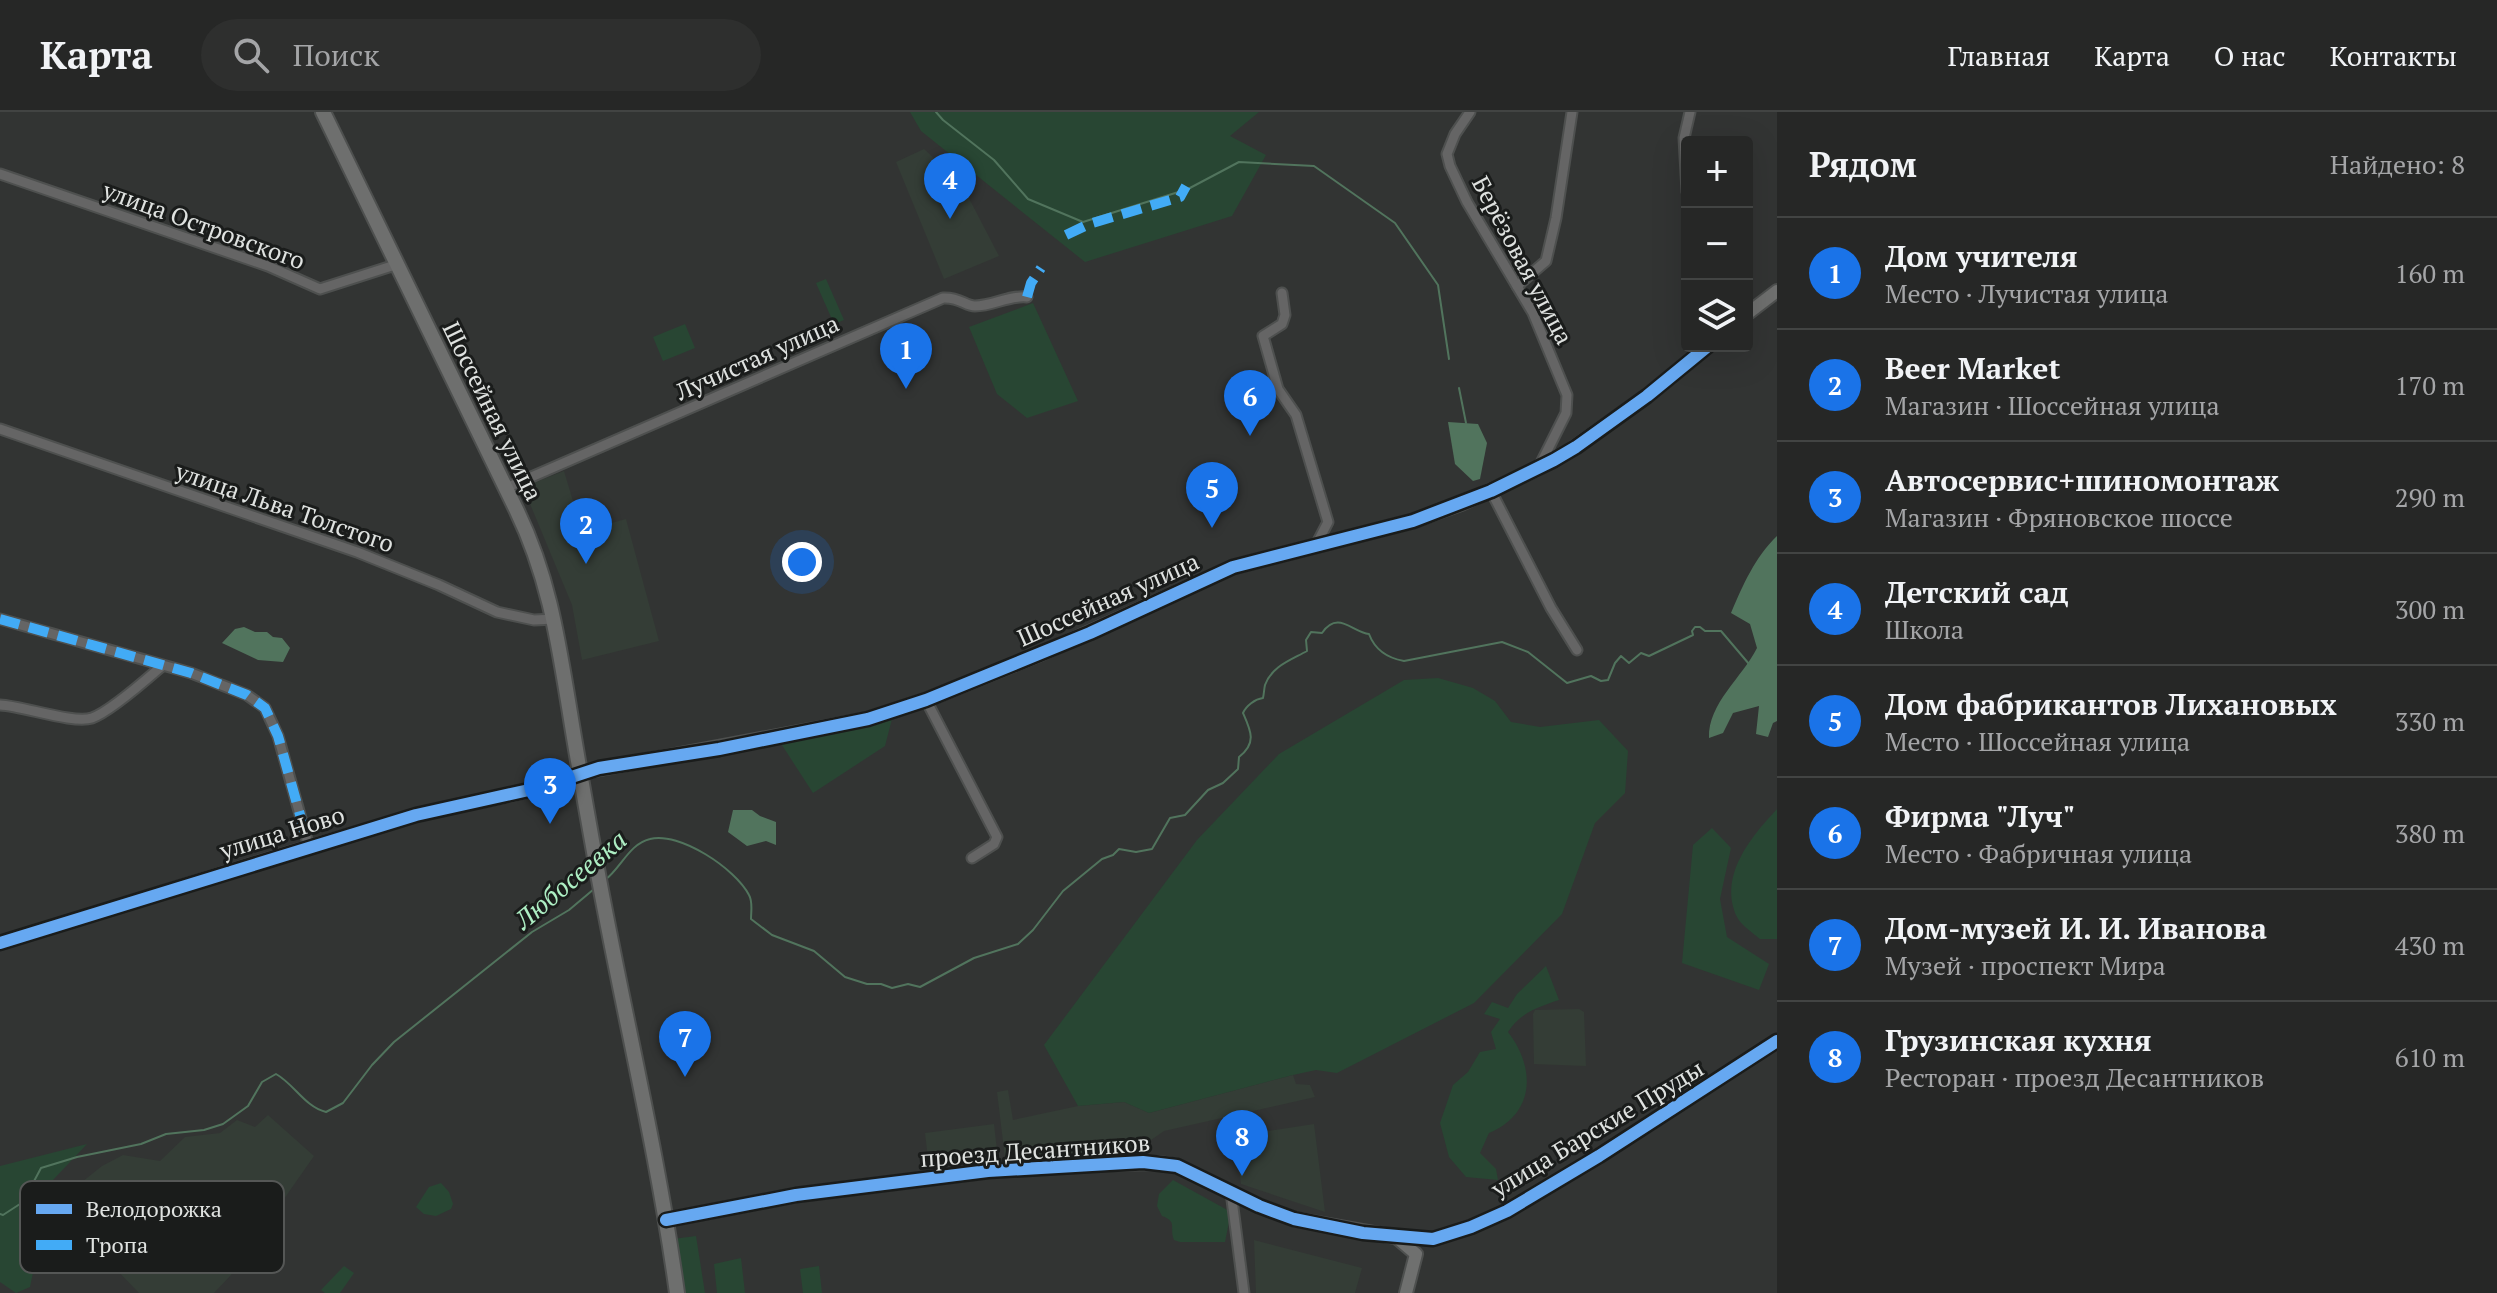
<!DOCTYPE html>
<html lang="ru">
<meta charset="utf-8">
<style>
:root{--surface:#262726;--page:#2e2f2e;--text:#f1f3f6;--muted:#a4a5a7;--line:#424443;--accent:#1a73e8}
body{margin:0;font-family:"PT Serif",serif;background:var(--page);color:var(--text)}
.controls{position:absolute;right:24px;top:24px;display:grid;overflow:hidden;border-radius:8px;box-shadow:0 8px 32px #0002}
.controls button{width:72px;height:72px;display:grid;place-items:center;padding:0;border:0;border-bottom:2px solid var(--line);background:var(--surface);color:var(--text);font:40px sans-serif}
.you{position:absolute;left:802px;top:450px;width:28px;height:28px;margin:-20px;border:6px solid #fff;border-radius:50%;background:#1a73e8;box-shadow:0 0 0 12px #1a73e833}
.badge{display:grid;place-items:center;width:52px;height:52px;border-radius:50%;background:var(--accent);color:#fff;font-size:26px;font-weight:700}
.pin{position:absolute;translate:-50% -66px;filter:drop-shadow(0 2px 4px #0008)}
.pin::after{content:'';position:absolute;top:42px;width:28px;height:24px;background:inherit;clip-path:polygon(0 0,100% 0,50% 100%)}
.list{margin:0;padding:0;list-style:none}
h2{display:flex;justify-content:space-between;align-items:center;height:104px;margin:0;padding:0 32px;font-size:34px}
h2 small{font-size:26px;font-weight:400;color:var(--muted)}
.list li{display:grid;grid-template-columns:52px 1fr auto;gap:24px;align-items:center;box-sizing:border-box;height:112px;padding:0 32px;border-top:2px solid var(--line)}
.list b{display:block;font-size:30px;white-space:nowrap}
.list p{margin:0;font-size:26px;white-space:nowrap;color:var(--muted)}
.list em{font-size:26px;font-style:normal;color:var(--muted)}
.icon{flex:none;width:44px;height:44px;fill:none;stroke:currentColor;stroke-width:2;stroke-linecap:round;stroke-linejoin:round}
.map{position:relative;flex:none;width:1777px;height:1181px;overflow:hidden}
header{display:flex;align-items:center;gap:48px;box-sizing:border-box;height:112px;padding:0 40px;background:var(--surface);border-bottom:2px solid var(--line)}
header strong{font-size:38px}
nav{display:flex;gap:44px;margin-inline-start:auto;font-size:28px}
.search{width:560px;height:72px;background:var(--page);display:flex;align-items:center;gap:20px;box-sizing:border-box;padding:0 28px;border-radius:44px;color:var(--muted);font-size:30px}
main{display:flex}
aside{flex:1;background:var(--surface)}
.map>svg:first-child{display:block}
.built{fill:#343d36}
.green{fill:#284633}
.water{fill:#51745d}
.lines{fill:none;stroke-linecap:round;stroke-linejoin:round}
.stream{stroke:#51745d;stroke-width:2}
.street-casing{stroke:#4e504f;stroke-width:13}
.secondary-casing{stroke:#4e504f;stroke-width:16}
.primary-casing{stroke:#4e504f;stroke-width:18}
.street{stroke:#656565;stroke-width:9}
.secondary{stroke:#6f706f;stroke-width:12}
.primary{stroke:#6e6f6e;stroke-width:14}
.quiet{stroke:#42abf6;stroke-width:10;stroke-dasharray:20 10;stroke-linecap:butt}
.cycleway-casing{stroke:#1a1c1b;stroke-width:17}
.cycleway{stroke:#66a8f1;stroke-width:12}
.labels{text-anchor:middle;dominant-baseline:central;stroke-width:6;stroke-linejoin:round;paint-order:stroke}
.street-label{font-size:24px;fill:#dfe2e0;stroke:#1a1c1b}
.water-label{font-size:26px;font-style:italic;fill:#adeec3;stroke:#1a1c1b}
.key{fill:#1a1c1b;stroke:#555756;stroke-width:2}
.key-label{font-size:22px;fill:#dfe2e0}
</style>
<header>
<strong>Карта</strong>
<div class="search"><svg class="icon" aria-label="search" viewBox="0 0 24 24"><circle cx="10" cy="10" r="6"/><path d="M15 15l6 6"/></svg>Поиск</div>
<nav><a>Главная</a><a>Карта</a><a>О нас</a><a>Контакты</a></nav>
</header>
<main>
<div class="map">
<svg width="1777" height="1181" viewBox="0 0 1777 1181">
<rect width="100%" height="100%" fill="#323433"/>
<g class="built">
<path d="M 924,37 L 961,71 L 999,144 L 944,167 L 896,50 Z"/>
<path d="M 564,359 L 582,419 L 626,407 L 659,529 L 582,548 L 572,493 L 523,375 Z"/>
<path d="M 1579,897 L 1584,900 L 1586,954 L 1534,952 L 1533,902 L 1535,898 Z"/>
<path d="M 1293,963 L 1296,972 L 1310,973 L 1315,985 L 1164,1019 L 1138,1037 L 1005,1046 L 997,980 L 1008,978 L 1013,1008 L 1078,994 L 1124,990 L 1149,1001 Z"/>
<path d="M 268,1003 L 314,1044 L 231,1163 L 214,1181 L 139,1181 L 59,1098 L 82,1070 L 102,1054 L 123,1043 L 160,1049 L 185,1025 L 220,1021 L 237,1008 L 255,1015 Z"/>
<path d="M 994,1012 L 997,1038 L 928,1047 L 925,1021 Z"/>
<path d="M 1314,1012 L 1325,1100 L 1241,1072 L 1235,1024 Z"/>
<path d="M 1254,1128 L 1362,1156 L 1355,1181 L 1256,1181 Z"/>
</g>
<g class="green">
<path d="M 910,0 L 1259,0 L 1230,24 L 1266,43 L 1232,104 L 1085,150 L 921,19 Z"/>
<path d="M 826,167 L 844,208 L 834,212 L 816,171 Z"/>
<path d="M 1033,191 L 1078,289 L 1027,306 L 997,282 L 969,215 Z"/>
<path d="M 685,212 L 695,236 L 663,249 L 653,225 Z"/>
<path d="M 1438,566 L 1473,576 L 1495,589 L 1511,610 L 1540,615 L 1599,608 L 1628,639 L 1625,681 L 1595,711 L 1562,802 L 1474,891 L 1337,961 L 1316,958 L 1293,963 L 1149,1001 L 1124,990 L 1078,994 L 1044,933 L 1197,728 L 1279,642 L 1404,568 Z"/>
<path d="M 893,603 L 885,634 L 813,681 L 780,630 L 845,619 Z"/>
<path d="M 1777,697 L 1777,827 L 1760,827 C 1753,821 1741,813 1737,805 C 1718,764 1751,725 1777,697 Z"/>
<path d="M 1712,716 L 1731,736 L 1720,787 L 1727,825 L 1769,852 L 1759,878 L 1682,851 L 1693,733 Z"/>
<path d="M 1546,854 L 1559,888 C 1538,895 1520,901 1508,920 C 1536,956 1535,1002 1489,1021 L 1480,1041 L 1496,1057 L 1498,1068 L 1466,1065 L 1449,1045 L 1440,1011 L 1453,973 L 1468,960 L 1480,940 L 1496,937 L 1491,920 L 1500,907 L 1484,902 L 1492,890 L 1508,896 L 1517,882 Z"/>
<path d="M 87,1032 L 52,1069 L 30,1175 L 16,1181 L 0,1170 L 0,1054 Z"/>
<path d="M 1173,1068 L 1231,1100 L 1225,1130 L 1180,1130 L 1174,1128 C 1169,1115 1178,1110 1162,1104 L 1157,1094 L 1159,1082 Z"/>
<path d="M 441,1071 L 449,1080 L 453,1092 L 451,1097 L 436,1104 L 424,1102 L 416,1095 L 429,1075 Z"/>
<path d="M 696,1124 L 705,1181 L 680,1181 L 673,1127 Z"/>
<path d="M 741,1146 L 745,1181 L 717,1181 L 714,1152 Z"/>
<path d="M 344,1154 L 354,1161 L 340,1181 L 325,1181 L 321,1178 Z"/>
<path d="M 819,1154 L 822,1181 L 803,1181 L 800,1157 Z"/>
</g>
<g class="water">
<path d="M 1448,310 L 1478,312 L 1487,331 L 1480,367 L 1473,369 L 1455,352 Z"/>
<path d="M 1777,424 L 1777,609 L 1773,611 L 1768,625 L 1756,622 L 1759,594 L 1733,601 L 1723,621 L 1709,626 C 1708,591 1742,566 1757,536 L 1750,512 L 1731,501 C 1743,473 1755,445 1777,424 Z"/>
<path d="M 244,515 L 255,520 L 267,520 L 273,525 L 282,526 L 290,536 L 283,550 L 258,548 L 222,531 L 235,517 Z"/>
<path d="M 733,698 L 752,698 L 760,704 L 776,710 L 776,733 L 766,729 L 747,734 L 728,720 Z"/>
</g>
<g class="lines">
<g class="stream">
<path d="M 936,0 L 943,8 L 994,48 L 1028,87 L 1083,110 L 1188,77 L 1239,50 L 1314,54 L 1395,111 L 1438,173 L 1449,247"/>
<path d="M 1459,276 L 1466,311"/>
<path d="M 605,768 C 621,756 629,732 650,727 C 679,719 736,757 749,783 C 753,790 751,799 751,807 L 772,823 L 814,839 L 845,865 L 867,872 L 881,872 L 892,876 L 908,872 L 920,875 L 974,846 L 1018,832 L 1033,818 L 1063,779 L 1102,747 L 1113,743 L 1119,737 L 1136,740 L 1152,737 L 1170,706 L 1185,703 L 1208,678 L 1223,671 L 1238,657 L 1239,645 C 1257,631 1251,619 1243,601 C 1246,594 1255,587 1263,586 C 1264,582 1264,577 1265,573 C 1272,554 1291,548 1307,539 L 1306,528 L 1311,520 L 1322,521 C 1338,498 1352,520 1369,522 C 1375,538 1387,546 1404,549 L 1502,530 L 1528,540 L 1567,571 L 1591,564 L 1601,569 L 1608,568 L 1615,551 L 1621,544 L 1629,551 L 1641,541 L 1649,544 L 1693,523 L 1692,519 L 1695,515 L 1700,515 L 1705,519 L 1721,519 L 1749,552"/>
<path d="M 0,1102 L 3,1103 L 23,1090 L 41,1056 L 77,1045 L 141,1032 L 166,1022 L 204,1018 L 223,1012 L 248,994 L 262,970 L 276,962 C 294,972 305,995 326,1000 L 343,991 L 372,953 L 394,930 L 532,820 L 569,798 L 594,777"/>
</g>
<defs>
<g id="street">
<path d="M 1470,0 L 1455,22 L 1447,42 L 1450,54 L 1467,90 L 1533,201 L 1567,283 L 1566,301 L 1539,355"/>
<path d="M 0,62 L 268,154 L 320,177 L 395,153"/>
<path d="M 1687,80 L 1684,26 L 1690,0"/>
<path d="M 1517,174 L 1546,149 L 1556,106 L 1572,0"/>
<path d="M 1282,181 L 1285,203 L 1282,212 L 1263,224 L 1278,277 L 1296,303 L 1328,410 L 1316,433"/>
<path d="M 0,317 L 357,440 L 439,473 L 497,500 L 534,508 L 555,507"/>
<path d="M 506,376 L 943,186 C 960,185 965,194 975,194 C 993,194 1009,183 1027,185"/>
<path d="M 1491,379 L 1551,496 L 1577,538"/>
<path d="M 0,507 L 191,561 L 247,583 L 265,596 L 278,624 L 309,735"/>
<path d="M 926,588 L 997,725 L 994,732 L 972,746"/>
<path d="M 0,593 C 23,594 73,612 92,606 C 110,600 147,567 162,554"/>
<path d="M 0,831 C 138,788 275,741 414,704 C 463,691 537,685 579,661"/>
<path d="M 1231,1080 L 1244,1181"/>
<path d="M 1396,1125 L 1433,1127 L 1471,1115 L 1507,1099 L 1599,1044 L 1777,929"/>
</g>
<g id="secondary">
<path d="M 1747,202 L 1777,179"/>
<path d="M 579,661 L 868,607 L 926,588 L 1043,541 L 1233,455 L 1413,409 L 1461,392 L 1535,358 L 1569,339 L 1647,284 L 1708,234"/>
<path d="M 666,1108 L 796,1083 L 988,1059 L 1097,1052 L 1159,1051 L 1177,1054 L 1259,1094 L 1294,1107 L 1396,1125 L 1416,1142 L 1406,1181"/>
</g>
<path id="primary" d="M 323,0 L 516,397 C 549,465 558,528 570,601 C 578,651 587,701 596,751 C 622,895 657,1036 677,1181"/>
</defs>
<use href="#street" class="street-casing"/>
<use href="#secondary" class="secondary-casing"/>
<use href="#primary" class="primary-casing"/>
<use href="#street" class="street"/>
<use href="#secondary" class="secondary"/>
<use href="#primary" class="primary"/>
<g class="quiet">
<path d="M 1066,123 L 1089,112 L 1180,85 L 1186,74"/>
<path d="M 1027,185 L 1031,171 L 1041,156"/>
<path d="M 0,507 L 191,561 L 247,583 L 265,596 L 278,624 L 309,735"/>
</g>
<defs>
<g id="cycleway">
<path d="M 0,831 L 416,703 L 538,676 L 599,656 L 719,637 L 868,607 L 926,588 L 1090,521 L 1233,455 L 1413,409 L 1491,379 L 1554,348 L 1576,335 L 1647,284 L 1708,234"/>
<path d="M 666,1108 L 796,1083 L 988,1059 L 1143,1050 L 1177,1054 L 1259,1094 L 1294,1107 L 1363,1121 L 1433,1127 L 1471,1115 L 1507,1099 L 1599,1044 L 1777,929"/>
</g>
</defs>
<use href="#cycleway" class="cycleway-casing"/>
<use href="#cycleway" class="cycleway"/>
</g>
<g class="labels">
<g class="street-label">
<text transform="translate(204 113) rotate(20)">улица Островского</text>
<text transform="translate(1523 148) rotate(62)">Берёзовая улица</text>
<text transform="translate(757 245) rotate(-24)">Лучистая улица</text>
<text transform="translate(493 299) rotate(64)">Шоссейная улица</text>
<text transform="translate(285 395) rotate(19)">улица Льва Толстого</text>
<text transform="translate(1108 487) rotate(-24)">Шоссейная улица</text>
<text transform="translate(282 720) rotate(-17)">улица Ново</text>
<text transform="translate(1597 1016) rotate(-31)">улица Барские Пруды</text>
<text transform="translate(1035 1038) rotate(-4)">проезд Десантников</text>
</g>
<g class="water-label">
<text transform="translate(570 767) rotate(-40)">Любосеевка</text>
</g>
</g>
<rect x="20" y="1069" width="264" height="92" rx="12" class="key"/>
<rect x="36" y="1092" width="36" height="10" fill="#66a8f1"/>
<rect x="36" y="1128" width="36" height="10" fill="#42abf6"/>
<g class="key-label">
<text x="86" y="1105">Велодорожка</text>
<text x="86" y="1141">Тропа</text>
</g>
</svg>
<div class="controls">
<button>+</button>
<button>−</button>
<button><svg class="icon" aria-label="layers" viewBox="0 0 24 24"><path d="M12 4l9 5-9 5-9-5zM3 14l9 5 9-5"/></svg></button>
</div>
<div class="you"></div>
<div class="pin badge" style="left:906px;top:277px">1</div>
<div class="pin badge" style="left:586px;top:452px">2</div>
<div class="pin badge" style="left:550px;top:712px">3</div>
<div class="pin badge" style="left:950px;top:107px">4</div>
<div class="pin badge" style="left:1212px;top:416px">5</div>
<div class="pin badge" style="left:1250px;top:324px">6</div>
<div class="pin badge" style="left:685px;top:965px">7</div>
<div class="pin badge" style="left:1242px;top:1064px">8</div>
</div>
<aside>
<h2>Рядом<small>Найдено: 8</small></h2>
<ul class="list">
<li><span class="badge">1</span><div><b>Дом учителя</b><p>Место · Лучистая улица</p></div><em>160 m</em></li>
<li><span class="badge">2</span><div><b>Beer Market</b><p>Магазин · Шоссейная улица</p></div><em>170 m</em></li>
<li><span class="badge">3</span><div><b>Автосервис+шиномонтаж</b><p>Магазин · Фряновское шоссе</p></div><em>290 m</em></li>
<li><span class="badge">4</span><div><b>Детский сад</b><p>Школа</p></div><em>300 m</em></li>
<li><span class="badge">5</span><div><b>Дом фабрикантов Лихановых</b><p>Место · Шоссейная улица</p></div><em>330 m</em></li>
<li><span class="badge">6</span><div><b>Фирма &quot;Луч&quot;</b><p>Место · Фабричная улица</p></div><em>380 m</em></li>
<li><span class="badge">7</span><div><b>Дом-музей И. И. Иванова</b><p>Музей · проспект Мира</p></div><em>430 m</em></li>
<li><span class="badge">8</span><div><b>Грузинская кухня</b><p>Ресторан · проезд Десантников</p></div><em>610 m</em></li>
</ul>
</aside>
</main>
